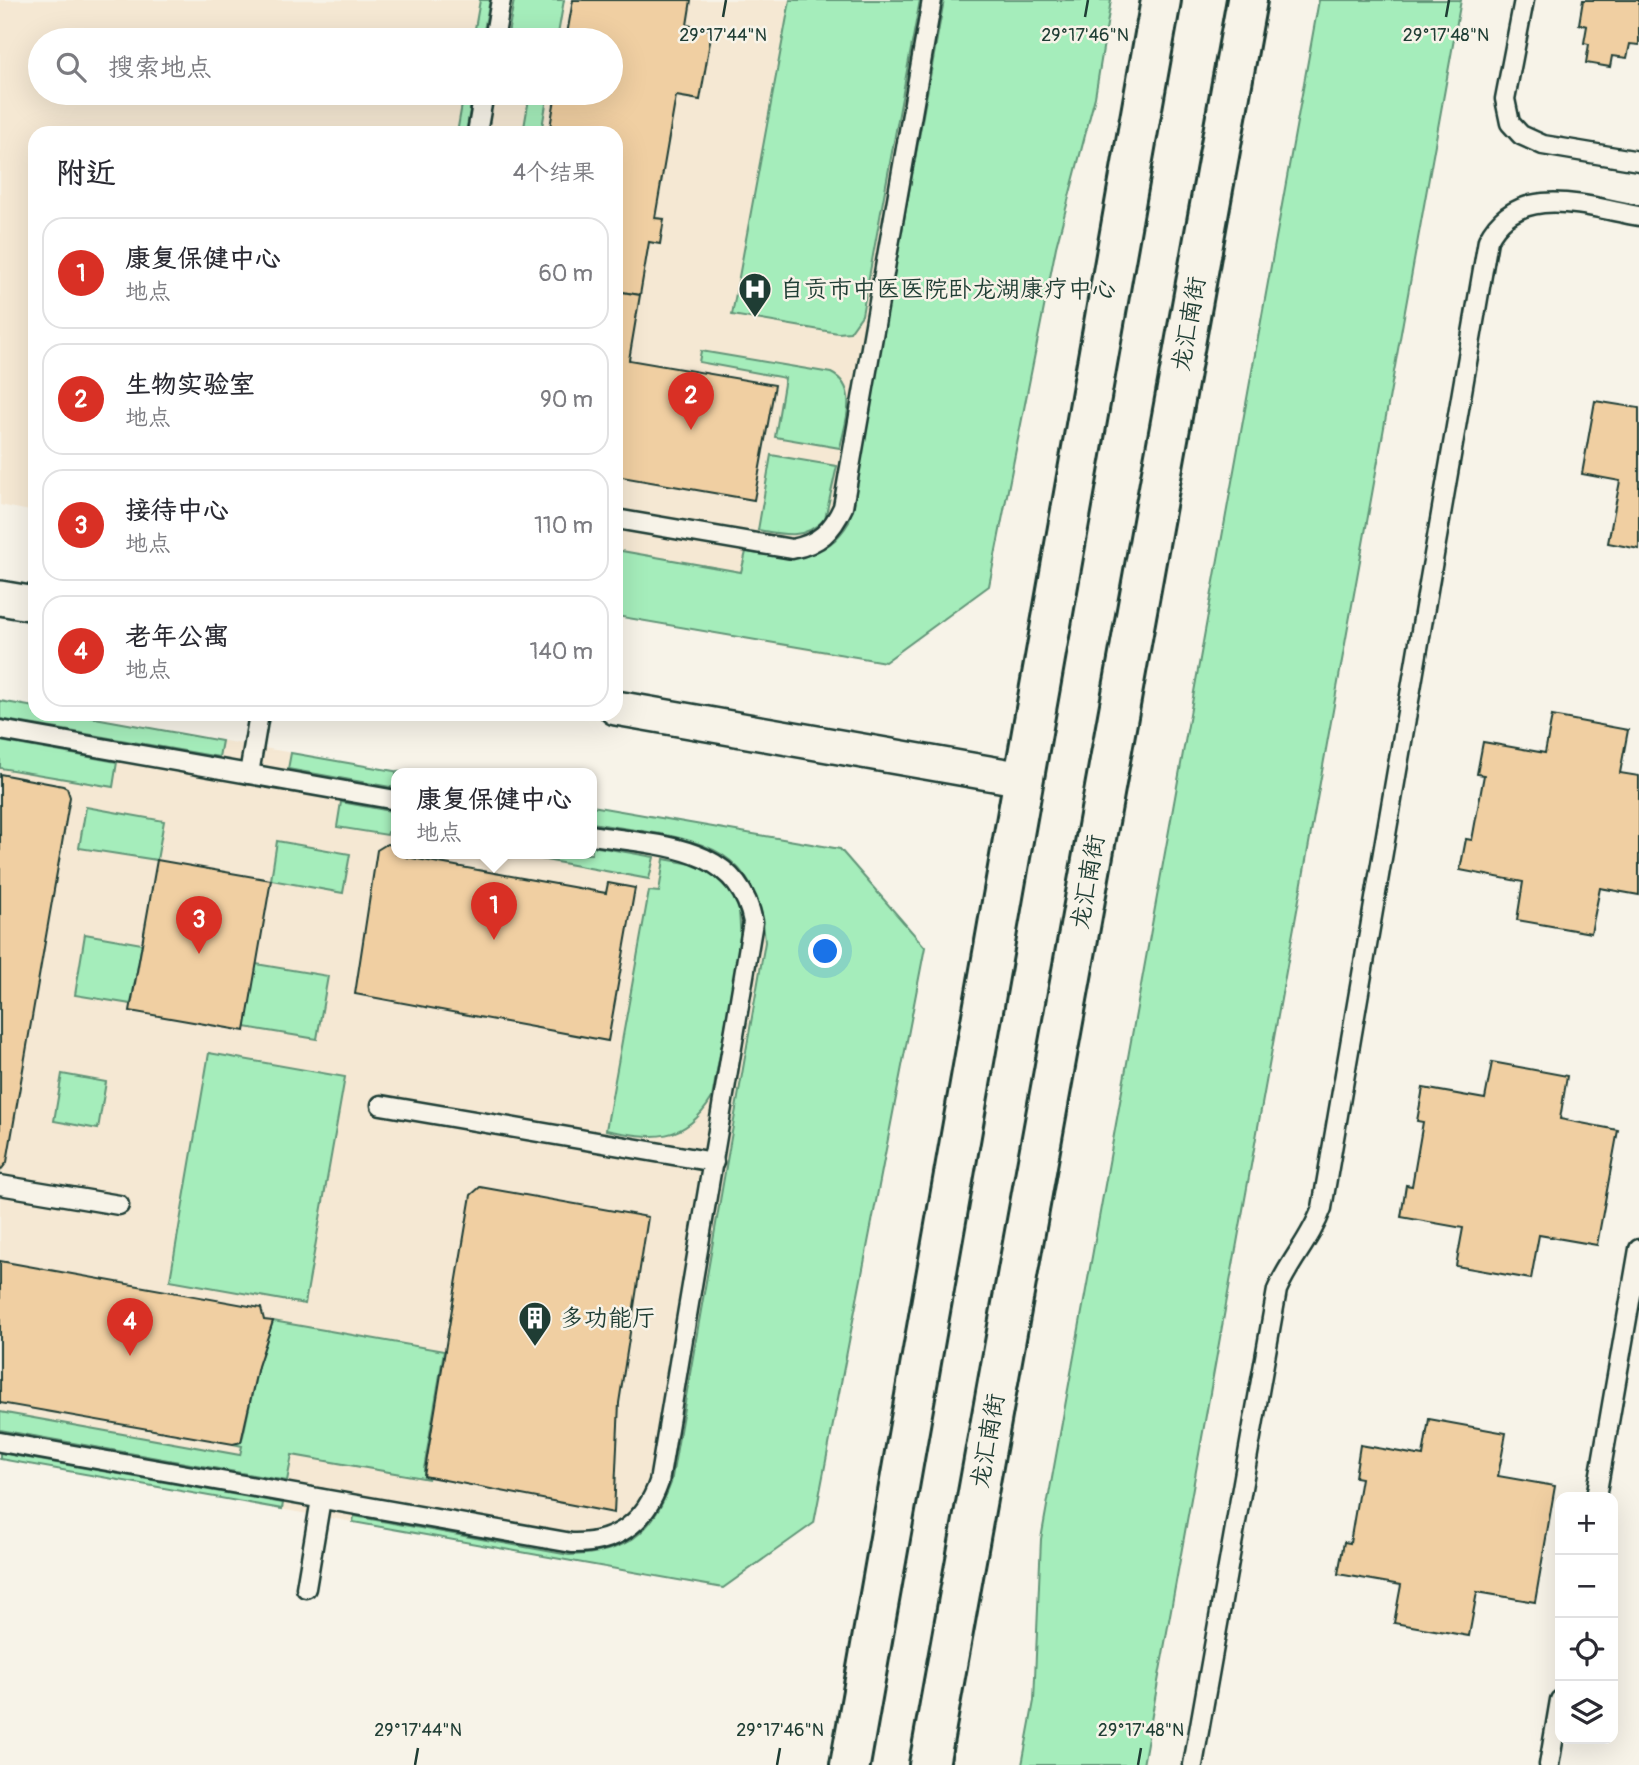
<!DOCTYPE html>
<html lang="zh">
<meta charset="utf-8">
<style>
:root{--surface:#fff;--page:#f7f7f7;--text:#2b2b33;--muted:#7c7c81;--line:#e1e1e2;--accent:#d93025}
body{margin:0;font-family:Pangolin,"LXGW WenKai TC",sans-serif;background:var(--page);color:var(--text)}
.controls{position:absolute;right:21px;bottom:21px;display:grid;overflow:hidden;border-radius:14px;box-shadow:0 7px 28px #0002}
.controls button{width:63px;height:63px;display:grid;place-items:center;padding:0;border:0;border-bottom:2px solid var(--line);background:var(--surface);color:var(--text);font:35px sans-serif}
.you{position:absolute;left:826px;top:952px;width:24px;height:24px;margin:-18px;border:5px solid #fff;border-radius:50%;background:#1a73e8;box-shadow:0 0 0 10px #1a73e833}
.badge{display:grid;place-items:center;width:46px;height:46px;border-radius:50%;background:var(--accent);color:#fff;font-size:23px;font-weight:700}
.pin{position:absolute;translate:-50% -58px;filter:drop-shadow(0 2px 4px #0008)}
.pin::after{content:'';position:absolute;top:37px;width:24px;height:21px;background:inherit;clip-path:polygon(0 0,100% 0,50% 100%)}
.popup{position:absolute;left:391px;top:768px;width:206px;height:91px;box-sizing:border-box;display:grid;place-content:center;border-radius:14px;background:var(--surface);filter:drop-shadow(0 2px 5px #0005);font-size:23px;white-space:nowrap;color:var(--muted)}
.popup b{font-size:26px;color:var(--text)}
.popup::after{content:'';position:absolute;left:50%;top:100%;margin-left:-14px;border:14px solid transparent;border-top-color:var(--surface)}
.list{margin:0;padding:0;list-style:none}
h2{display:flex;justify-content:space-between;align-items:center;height:91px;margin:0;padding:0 28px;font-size:30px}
h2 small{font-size:23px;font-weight:400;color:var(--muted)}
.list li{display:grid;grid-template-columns:46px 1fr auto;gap:21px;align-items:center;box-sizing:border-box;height:112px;margin:0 14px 14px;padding:0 14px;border:2px solid var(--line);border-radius:21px}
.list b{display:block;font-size:26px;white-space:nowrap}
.list p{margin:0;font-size:23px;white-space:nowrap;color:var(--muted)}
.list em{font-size:23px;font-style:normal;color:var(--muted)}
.icon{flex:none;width:38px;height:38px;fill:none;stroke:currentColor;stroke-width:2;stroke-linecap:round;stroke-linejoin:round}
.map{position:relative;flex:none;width:1639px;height:1765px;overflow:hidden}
.search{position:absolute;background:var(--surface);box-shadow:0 7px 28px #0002;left:28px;top:28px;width:595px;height:77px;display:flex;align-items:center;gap:18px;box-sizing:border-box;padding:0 24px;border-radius:38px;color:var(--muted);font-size:26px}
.panel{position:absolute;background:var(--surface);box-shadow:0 7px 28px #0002;left:28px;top:126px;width:595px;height:595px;border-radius:21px}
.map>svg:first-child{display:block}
.built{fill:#f5e8d3;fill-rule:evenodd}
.green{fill:#a5edbb;stroke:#629578;stroke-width:2}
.building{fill:#f0cfa2;stroke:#1f3d34;stroke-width:2}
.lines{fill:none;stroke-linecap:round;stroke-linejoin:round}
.service-casing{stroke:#1f3d34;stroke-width:23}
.minor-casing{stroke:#1f3d34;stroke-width:38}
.secondary-casing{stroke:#1f3d34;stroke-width:44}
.service{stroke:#f7f3e8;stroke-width:18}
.minor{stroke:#f7f3e8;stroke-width:33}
.secondary{stroke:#f7f3e8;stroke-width:38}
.ticks{fill:none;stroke:#1f3d34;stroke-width:2.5}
.labels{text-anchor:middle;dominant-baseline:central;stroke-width:5;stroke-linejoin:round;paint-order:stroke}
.poi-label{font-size:24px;fill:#1f3d34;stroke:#f7f3e8;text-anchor:start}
.street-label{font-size:24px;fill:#1f3d34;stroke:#f7f3e8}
.ticks-label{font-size:18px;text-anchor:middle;fill:#1f3d34;stroke:#f7f3e8;stroke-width:5;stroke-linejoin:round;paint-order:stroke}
</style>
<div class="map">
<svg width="1639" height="1765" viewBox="0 0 1639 1765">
<rect width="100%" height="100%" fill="#f7f3e8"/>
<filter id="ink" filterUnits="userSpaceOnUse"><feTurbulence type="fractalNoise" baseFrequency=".0143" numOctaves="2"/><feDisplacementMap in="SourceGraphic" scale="14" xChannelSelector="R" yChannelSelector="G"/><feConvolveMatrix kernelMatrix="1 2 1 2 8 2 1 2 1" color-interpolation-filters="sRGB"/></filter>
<g filter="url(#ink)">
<g class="built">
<path d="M 0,0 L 947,0 L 839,656 L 616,616 L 616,133 L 35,133 L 35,512 L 0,505 ZM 40,40 L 611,40 L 611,93 L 40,93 Z"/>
<path d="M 0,701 L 35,707 L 35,714 L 73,714 L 411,774 L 396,774 L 396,854 L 592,854 L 592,806 L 783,839 L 656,1576 L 0,1459 Z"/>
</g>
<g class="green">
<path d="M 480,0 L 490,0 L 482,40 L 473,40 Z"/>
<path d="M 514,0 L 564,0 L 557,40 L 507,40 Z"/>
<path d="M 790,0 L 920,0 L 862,315 L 850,332 L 838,333 L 732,315 Z"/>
<path d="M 944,0 L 1111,0 L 1095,97 L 1056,247 L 989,586 L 885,662 L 616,616 L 616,550 L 741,572 L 746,552 C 788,559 824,564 849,522 Z"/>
<path d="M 1319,0 L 1461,0 L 1143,1765 L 1022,1765 L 1034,1701 L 1041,1539 Z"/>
<path d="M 464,93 L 473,93 L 466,133 L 457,133 Z"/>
<path d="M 530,93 L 548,93 L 541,133 L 523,133 Z"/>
<path d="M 701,351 L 831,373 C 860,387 845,423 840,448 L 775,437 L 785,378 L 699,362 Z"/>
<path d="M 771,455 L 837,466 L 825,519 C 804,540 785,535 758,530 Z"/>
<path d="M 0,701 L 35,707 L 35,714 L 73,714 L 222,741 L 219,757 L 0,719 Z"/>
<path d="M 0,741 L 117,762 L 113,787 L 0,768 Z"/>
<path d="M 291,753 L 411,774 L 396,774 L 396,788 L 288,769 Z"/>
<path d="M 341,802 L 396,812 L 396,833 L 388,832 L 387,835 L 337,827 Z"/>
<path d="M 592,806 L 840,849 L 925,947 L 814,1523 L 723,1588 L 353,1522 L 354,1516 L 569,1555 C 624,1554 652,1535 671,1483 L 765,942 C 758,832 678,839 592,823 Z"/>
<path d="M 86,807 L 164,821 L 157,860 L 79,848 Z"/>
<path d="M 277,841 L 350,854 L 343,893 L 271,880 Z"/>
<path d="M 592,846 L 654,857 L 649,879 L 513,854 L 592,854 Z"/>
<path d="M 664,859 L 697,865 L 709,871 L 733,894 L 739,910 L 741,941 L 712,1098 C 684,1144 653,1139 606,1130 L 649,891 L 659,892 Z"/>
<path d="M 85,934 L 142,944 L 131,1004 L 75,995 Z"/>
<path d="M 256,964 L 328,976 L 317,1039 L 245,1027 Z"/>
<path d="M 209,1053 L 345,1077 L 305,1304 L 170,1280 Z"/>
<path d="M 62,1074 L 106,1082 L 98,1129 L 54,1121 Z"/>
<path d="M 273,1321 L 444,1351 L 424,1469 L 424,1476 L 429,1479 L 292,1455 L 287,1481 L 0,1430 L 0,1412 L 240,1455 L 242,1446 L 233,1444 L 241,1442 L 243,1436 L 258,1366 Z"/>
<path d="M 0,1453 L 283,1503 L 282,1509 L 0,1459 Z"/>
</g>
<g class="building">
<path d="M 573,0 L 691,0 L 687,25 L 712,30 L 700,100 L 676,96 L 655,218 L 664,219 L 660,244 L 649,242 L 640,295 L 616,291 L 616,133 L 549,133 L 556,93 L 611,93 L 611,40 L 566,40 Z"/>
<path d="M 1583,0 L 1639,0 L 1639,45 L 1630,44 L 1627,58 L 1612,56 L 1610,67 L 1586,63 L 1589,44 L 1584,43 L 1587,26 L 1579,24 Z"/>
<path d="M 616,291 L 640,295 L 629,360 L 775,385 L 754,500 L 616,476 Z"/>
<path d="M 1595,401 L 1639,408 L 1639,549 L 1608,543 L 1620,481 L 1582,474 Z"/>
<path d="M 1552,716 L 1628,730 L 1620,773 L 1639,776 L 1639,895 L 1600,888 L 1591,933 L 1517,920 L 1523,882 L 1460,870 L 1466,839 L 1472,840 L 1484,775 L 1477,774 L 1483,742 L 1545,753 Z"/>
<path d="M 0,774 L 63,786 L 67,788 L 70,797 L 7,1162 L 0,1171 Z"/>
<path d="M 387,844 L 396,845 L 396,854 L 407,854 L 406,857 L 606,893 L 608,883 L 635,888 L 608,1041 L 355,994 L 377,850 Z"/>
<path d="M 157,860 L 271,880 L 245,1031 L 130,1011 Z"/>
<path d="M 1492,1062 L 1567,1076 L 1560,1119 L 1618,1130 L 1597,1245 L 1539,1235 L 1531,1279 L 1456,1266 L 1463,1228 L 1401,1217 L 1406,1185 L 1412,1186 L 1423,1122 L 1417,1121 L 1423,1088 L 1485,1099 Z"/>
<path d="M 480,1187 L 648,1217 L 619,1403 L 614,1513 L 424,1476 L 471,1195 Z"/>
<path d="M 0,1261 L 261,1308 L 264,1320 L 273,1321 L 258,1366 L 241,1442 L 233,1444 L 0,1403 Z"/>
<path d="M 1429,1419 L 1506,1433 L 1498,1476 L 1555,1486 L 1535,1602 L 1477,1592 L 1469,1636 L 1394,1623 L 1401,1585 L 1338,1574 L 1344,1542 L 1350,1543 L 1361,1478 L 1355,1477 L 1360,1445 L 1423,1456 Z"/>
</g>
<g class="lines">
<defs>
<g id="service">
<path d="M 1524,0 L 1505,99 L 1510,123 L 1521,135 L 1543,145 L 1639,161"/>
<path d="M 494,40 L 501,0"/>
<path d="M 477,133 L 484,93"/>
<path d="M 616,519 L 792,549 C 819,544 832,531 843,507 L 932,0"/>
<path d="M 0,730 L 396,800"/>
<path d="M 249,774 L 259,714"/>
<path d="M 381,1105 L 714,1162"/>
<path d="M 0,1185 L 119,1205"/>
<path d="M 0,1442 L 572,1543 C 616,1544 645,1523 659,1482 L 753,922 C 738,843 656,846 592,835"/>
<path d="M 1596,1497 L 1639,1249"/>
<path d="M 306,1588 L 321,1499"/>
<path d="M 1193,1765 L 1277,1290 C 1290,1260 1311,1239 1322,1208 L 1488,240 C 1518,181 1587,207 1639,216"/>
<path d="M 1549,1765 L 1560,1700"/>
</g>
<g id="minor">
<path d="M 0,598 L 35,604"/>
<path d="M 616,708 L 1023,779"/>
</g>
<g id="secondary">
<path d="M 850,1765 L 1161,0"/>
<path d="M 929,1765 L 1247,0"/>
</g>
</defs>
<use href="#service" class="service-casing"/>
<use href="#minor" class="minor-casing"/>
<use href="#secondary" class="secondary-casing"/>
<use href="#service" class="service"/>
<use href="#minor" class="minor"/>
<use href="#secondary" class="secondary"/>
</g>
</g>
<path class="ticks" d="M 723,17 L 726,0M 1085,17 L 1088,0M 1446,17 L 1449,0M 415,1765 L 418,1748M 777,1765 L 780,1748M 1138,1765 L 1141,1748"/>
<defs>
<symbol id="hospital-pin" viewBox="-11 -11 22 30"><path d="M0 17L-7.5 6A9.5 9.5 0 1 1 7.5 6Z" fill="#1f3d34" stroke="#f7f3e8"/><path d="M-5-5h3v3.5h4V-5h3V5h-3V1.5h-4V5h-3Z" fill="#fff"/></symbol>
<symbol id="building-pin" viewBox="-11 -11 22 30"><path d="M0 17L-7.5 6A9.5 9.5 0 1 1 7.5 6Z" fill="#1f3d34" stroke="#f7f3e8"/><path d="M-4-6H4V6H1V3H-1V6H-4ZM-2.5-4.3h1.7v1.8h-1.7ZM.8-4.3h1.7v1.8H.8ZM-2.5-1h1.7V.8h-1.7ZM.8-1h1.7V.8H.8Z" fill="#fff"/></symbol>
</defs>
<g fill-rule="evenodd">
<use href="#hospital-pin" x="736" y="270" width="38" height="52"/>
<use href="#building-pin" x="516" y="1299" width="38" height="52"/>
</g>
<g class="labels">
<g class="poi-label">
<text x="780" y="289">自贡市中医医院卧龙湖康疗中心</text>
<text x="560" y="1318">多功能厅</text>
</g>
<g class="street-label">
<text transform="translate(1189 324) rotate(-80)">龙汇南街</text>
<text transform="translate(1088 882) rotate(-80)">龙汇南街</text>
<text transform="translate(988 1441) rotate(-80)">龙汇南街</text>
</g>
</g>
<g class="ticks-label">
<text x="723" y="41">29°17'44"N</text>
<text x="1085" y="41">29°17'46"N</text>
<text x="1446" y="41">29°17'48"N</text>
<text x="418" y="1736">29°17'44"N</text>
<text x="780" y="1736">29°17'46"N</text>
<text x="1141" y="1736">29°17'48"N</text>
</g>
</svg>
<div class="controls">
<button>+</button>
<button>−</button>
<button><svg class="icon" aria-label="locate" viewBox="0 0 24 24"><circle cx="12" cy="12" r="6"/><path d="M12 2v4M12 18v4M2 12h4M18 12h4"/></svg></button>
<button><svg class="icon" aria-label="layers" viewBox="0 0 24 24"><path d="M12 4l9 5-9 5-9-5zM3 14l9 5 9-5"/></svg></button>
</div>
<div class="you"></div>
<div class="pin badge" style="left:494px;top:940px">1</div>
<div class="popup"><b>康复保健中心</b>地点</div>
<div class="pin badge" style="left:691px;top:430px">2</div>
<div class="pin badge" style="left:199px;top:954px">3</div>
<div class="pin badge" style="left:130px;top:1356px">4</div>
<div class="search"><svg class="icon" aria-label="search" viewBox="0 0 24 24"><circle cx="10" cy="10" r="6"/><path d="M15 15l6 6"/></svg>搜索地点</div>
<section class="panel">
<h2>附近<small>4个结果</small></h2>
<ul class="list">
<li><span class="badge">1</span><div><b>康复保健中心</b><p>地点</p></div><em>60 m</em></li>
<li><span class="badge">2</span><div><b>生物实验室</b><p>地点</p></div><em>90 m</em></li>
<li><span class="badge">3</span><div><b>接待中心</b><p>地点</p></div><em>110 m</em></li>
<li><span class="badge">4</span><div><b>老年公寓</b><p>地点</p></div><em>140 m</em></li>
</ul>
</section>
</div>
